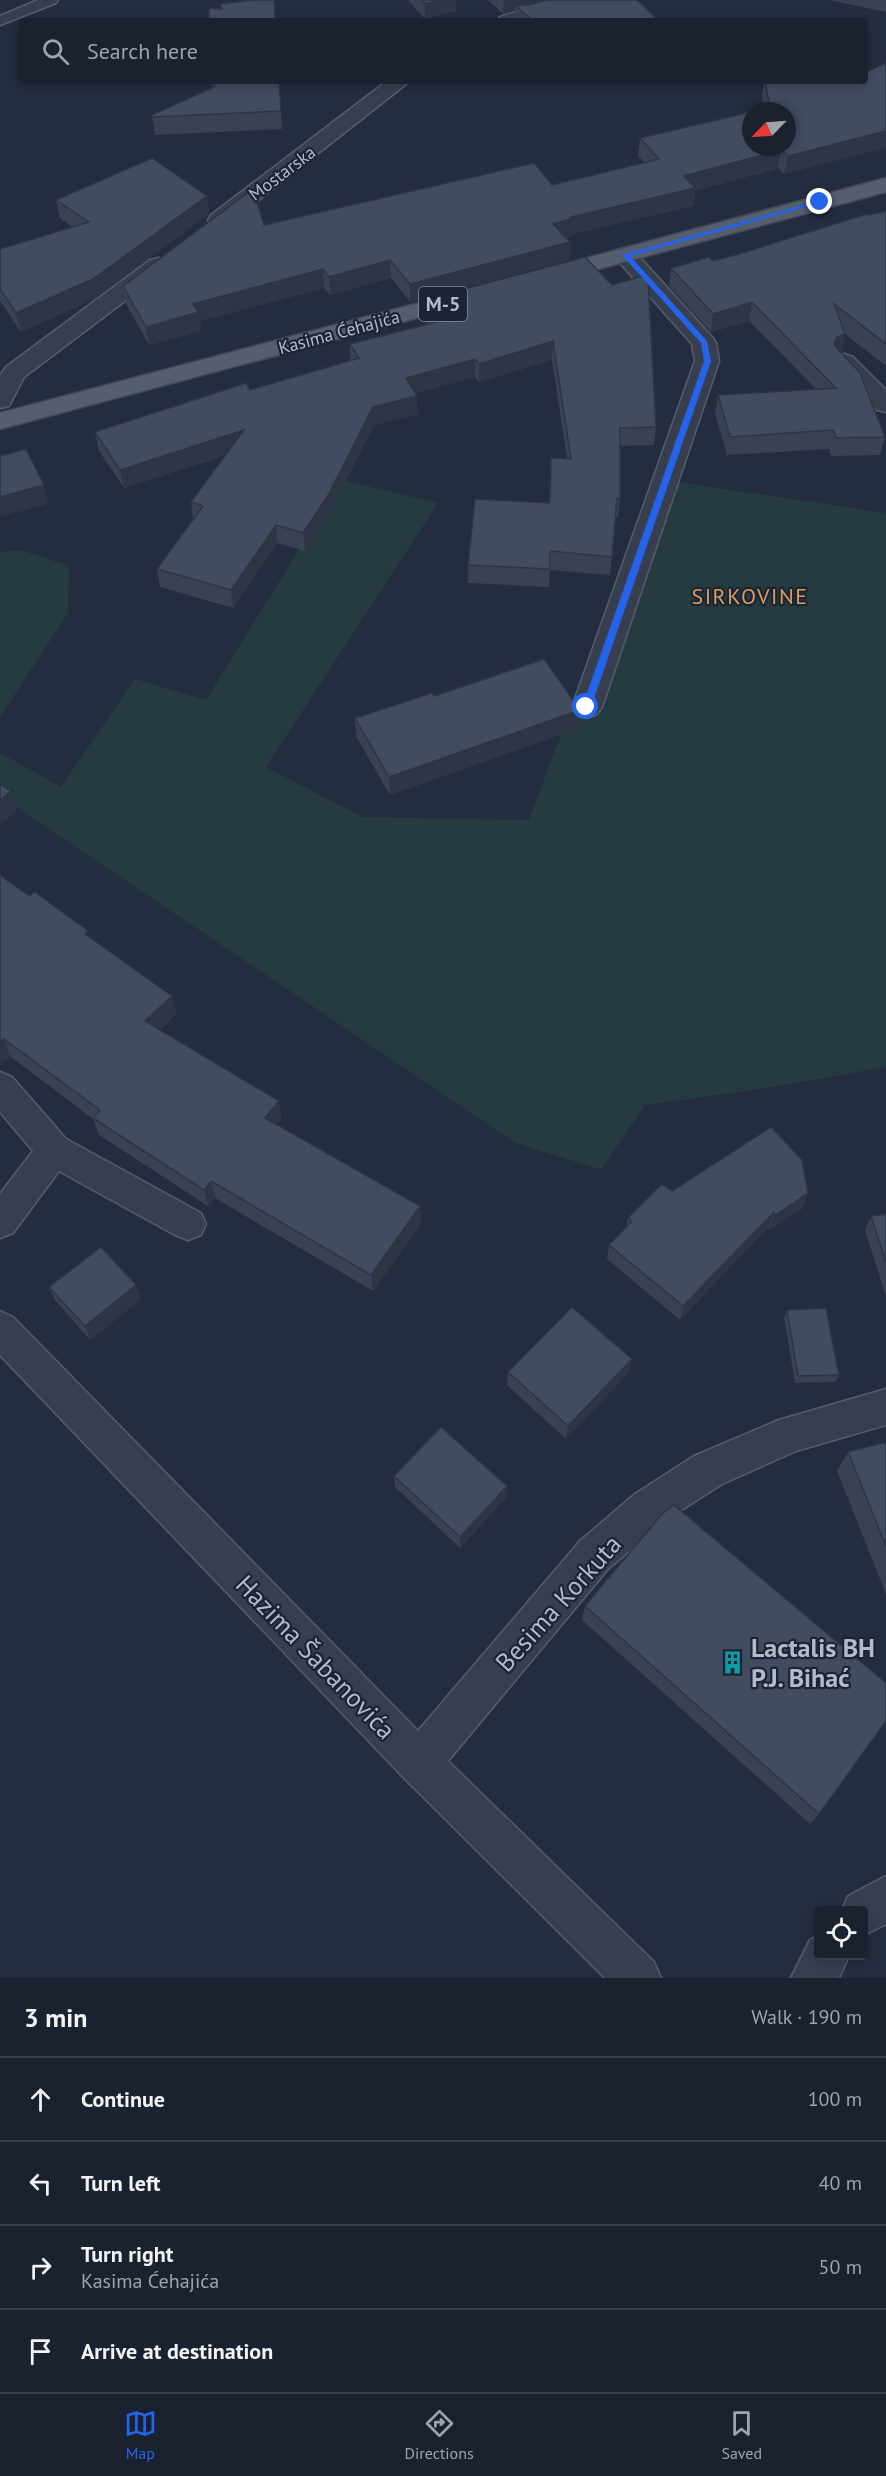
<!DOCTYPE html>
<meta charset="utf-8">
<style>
:root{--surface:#1a222f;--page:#232a37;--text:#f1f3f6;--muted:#9fa4aa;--line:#383f4b;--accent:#2563eb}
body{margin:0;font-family:"PT Sans",sans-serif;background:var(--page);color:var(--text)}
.controls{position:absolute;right:18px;bottom:18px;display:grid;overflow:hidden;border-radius:6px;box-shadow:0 3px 9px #0003}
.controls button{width:54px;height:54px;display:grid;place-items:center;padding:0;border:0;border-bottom:2px solid var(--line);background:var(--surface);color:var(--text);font:30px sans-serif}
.compass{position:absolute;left:742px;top:102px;width:54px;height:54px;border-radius:50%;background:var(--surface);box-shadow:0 3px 9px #0003;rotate:245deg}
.stop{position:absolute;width:18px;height:18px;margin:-14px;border:4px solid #2563eb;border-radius:50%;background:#fff}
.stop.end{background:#2563eb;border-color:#fff;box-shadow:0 2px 6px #0008}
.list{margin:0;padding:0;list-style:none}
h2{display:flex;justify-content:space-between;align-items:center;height:78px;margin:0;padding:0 24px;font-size:26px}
h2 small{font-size:20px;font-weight:400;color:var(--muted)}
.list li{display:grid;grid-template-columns:39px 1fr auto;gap:18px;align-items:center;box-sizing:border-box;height:84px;padding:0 24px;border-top:2px solid var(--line)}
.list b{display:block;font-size:22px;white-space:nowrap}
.list p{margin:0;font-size:20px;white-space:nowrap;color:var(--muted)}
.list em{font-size:20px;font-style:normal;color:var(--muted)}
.icon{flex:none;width:33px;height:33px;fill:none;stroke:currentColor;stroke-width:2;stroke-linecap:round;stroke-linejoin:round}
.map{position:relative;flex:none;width:886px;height:1978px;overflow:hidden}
.search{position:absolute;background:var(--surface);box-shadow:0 3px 9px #0003;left:18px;right:18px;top:18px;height:66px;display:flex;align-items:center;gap:15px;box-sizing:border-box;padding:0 21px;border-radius:6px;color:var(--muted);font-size:22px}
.sheet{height:414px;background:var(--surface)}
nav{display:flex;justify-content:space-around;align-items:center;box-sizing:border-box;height:84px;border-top:2px solid var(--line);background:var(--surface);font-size:16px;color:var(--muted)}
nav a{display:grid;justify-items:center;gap:3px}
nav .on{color:var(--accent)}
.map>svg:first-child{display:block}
.green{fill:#253b40}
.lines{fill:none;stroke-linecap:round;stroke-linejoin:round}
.lane-casing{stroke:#555d6d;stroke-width:3}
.street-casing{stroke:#555d6d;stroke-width:3}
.primary-casing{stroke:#404858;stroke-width:3}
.lane{fill:#373f4f;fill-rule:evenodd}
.street{fill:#373f4f;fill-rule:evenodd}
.primary{fill:#555e6f;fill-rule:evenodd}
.wall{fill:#394153}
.shaded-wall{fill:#2e3544}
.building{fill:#424c61;stroke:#2e3544;stroke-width:1.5}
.route{fill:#2563eb}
.labels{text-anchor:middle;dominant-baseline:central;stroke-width:4.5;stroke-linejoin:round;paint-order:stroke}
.far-street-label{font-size:18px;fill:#b3baca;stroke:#1c2434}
.shield{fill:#1c2434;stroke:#868d9d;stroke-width:1.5}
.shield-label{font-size:20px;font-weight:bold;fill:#b3baca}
.neighbourhood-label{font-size:22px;letter-spacing:1.5px;fill:#d99e60;stroke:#1c2434}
.near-street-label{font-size:26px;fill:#b3baca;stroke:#1c2434}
.near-poi-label{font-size:26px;font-weight:bold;fill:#b3baca;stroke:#1c2434;text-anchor:start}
</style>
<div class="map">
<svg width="886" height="1978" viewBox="0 0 886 1978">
<rect width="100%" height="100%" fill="#232d3f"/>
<g class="green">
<path d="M 657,479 L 886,513 L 886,1067 L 767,1088 L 645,1105 L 601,1170 L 516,1143 L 0,796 L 0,753 L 61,787 L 135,679 L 206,700 L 342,480 L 438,503 L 266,767 L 362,817 L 529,820 Z"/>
<path d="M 21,550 L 69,566 L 68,613 L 0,717 L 0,552 Z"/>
</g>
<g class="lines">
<defs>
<path id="lane" d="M 38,0 L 58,0 L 56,3 L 0,25 L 0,16 Z"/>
<g id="street">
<path d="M 554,0 L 585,0 L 582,4 L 528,21 L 497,21 L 500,17 Z"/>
<path d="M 387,81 L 410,81 L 227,225 L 219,227 L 211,225 L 208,220 L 211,215 Z"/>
<path d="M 625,248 L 633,250 L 713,338 L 716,343 L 719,361 L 602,707 L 597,714 L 587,718 L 577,714 L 572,707 L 695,361 L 692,344 L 613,255 L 617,250 Z"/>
<path d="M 158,258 L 166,260 L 170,265 L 166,270 L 24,377 L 9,406 L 0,408 L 0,375 L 6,367 L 150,260 Z"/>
<path d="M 844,354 L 853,357 L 886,390 L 886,412 L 877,410 L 835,367 L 832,362 L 835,357 Z"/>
<path d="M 0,1072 L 12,1077 L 66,1139 L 201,1213 L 206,1224 L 201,1235 L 188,1240 L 175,1235 L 59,1171 L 13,1233 L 0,1238 L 0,1194 L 33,1151 L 0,1112 Z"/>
<path d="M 0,1311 L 13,1317 L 418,1731 L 580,1541 L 635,1494 L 694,1456 L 779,1420 L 886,1389 L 886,1425 L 796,1451 L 722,1484 L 663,1522 L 608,1569 L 448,1761 L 654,1962 L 661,1978 L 605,1978 L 404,1778 L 0,1355 Z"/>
<path d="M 886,1876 L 886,1924 L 864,1935 L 864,1910 L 842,1910 L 848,1896 Z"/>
<path d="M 818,1936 L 818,1956 L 849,1956 L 839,1978 L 791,1978 L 810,1940 Z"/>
</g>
<g id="primary">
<path d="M 886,178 L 886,192 L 550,282 L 542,280 L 538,275 L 542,270 Z"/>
<path d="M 465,291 L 473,293 L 477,298 L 473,303 L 0,429 L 0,413 Z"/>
</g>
</defs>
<use href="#lane" class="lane-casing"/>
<use href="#street" class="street-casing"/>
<use href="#primary" class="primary-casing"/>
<use href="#lane" class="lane"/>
<use href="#street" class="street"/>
<use href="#primary" class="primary"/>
</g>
<g class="wall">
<path d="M 408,0 L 456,0 L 456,11 L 425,19 Z"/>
<path d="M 488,0 L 637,0 L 656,18 L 656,21 L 514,21 L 515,10 L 503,14 Z"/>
<path d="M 829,0 L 886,0 L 886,12 Z"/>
<path d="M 279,81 L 282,129 L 155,135 L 152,115 L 212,88 L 212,86 Z"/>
<path d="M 764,81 L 865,81 L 784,174 L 778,168 L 695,191 L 693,206 L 572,234 L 572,237 L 566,238 L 570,242 L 569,260 L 410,302 L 391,278 L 330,295 L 324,288 L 200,321 L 201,331 L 149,345 L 126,304 L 123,286 L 264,225 L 552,185 L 644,162 L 638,156 L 640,138 L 764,109 L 762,96 Z"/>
<path d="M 207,196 L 209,214 L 96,298 L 21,332 L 0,301 L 0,249 L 72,227 L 60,218 L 56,200 Z"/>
<path d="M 886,211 L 886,366 L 845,334 L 841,353 L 885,437 L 880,455 L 831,456 L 829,449 L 727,455 L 715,414 L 718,395 L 816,389 L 749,321 L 711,332 L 669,286 L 671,268 L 713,261 L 739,254 Z"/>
<path d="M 585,257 L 656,427 L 654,445 L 620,446 L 620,498 L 618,517 L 616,517 L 610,575 L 550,570 L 549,587 L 468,583 L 468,565 L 549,503 L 551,458 L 567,459 L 552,360 L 479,382 L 475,377 L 416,393 L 418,414 L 374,425 L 328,516 L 305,551 L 277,543 L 233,608 L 160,587 L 157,569 L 193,518 L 191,502 L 226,455 L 124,488 L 99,451 L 95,432 L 250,390 L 350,361 L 350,344 L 428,324 L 423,318 L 423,300 Z"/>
<path d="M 434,696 L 580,710 L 579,728 L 390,795 L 356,736 L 355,718 Z"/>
<path d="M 0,875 L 90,937 L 172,996 L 176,1014 L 160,1030 L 282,1119 L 277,1124 L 420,1206 L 421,1223 L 373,1291 L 215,1198 L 208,1206 L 99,1135 L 93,1119 L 11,1057 L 0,1064 Z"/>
<path d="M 672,1191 L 803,1208 L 769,1230 L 769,1226 L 680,1320 L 607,1259 L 609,1245 L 626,1228 L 628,1218 Z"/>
<path d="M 886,1214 L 886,1297 L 865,1230 L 871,1216 Z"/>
<path d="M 49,1287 L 141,1299 L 90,1340 L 55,1300 Z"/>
<path d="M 787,1310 L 839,1375 L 835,1382 L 795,1383 L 784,1317 Z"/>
<path d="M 508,1372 L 629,1372 L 566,1439 L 507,1385 Z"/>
<path d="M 886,1442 L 886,1594 L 837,1471 L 848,1452 Z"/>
<path d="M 394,1476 L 507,1486 L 506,1498 L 460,1548 L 395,1487 Z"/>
<path d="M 585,1606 L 819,1814 L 810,1824 L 582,1620 Z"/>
</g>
<g class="shaded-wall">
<path d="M 438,0 L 456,0 L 456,11 L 425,19 L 425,4 Z"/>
<path d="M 504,0 L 547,0 L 519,9 L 515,5 L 515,10 L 503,14 Z"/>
<path d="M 656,18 L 656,21 L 644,21 Z"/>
<path d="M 886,131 L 886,148 L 784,174 L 788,156 Z"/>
<path d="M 781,150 L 778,168 L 695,191 L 693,206 L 572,234 L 572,237 L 552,242 L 553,224 L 684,176 Z"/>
<path d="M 207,196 L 209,214 L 96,298 L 21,332 L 16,313 Z"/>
<path d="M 570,242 L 569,260 L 410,302 L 410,284 Z"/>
<path d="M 390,260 L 391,278 L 330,295 L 329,277 Z"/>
<path d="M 323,269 L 324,288 L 200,321 L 201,331 L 149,345 L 146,327 L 193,304 Z"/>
<path d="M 752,302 L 749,321 L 711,332 L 713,314 Z"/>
<path d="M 845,334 L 841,353 L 834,345 L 837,337 Z"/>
<path d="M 553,341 L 552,360 L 479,382 L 479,364 Z"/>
<path d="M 475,359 L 475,377 L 406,396 L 406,378 Z"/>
<path d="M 417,396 L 418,414 L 374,425 L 328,516 L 305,551 L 303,533 L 373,407 Z"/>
<path d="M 244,430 L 246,448 L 124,488 L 120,470 Z"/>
<path d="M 44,485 L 48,504 L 0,517 L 0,497 Z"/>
<path d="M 276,525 L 277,543 L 233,608 L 231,590 Z"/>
<path d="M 580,710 L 579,728 L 390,795 L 389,777 Z"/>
<path d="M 11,791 L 17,811 L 0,825 L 0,800 Z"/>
<path d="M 172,996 L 176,1014 L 150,1039 L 145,1021 Z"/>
<path d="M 4,1039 L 11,1057 L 0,1064 L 0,1042 Z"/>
<path d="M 279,1101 L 282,1119 L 268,1135 L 265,1118 Z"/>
<path d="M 211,1181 L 215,1198 L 208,1206 L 204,1190 Z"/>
<path d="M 808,1193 L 803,1208 L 769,1230 L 774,1216 Z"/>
<path d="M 420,1206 L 421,1223 L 373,1291 L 371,1275 Z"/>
<path d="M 774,1212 L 769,1226 L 680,1320 L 683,1306 Z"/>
<path d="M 136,1285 L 141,1299 L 90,1340 L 85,1326 Z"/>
<path d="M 632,1359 L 629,1372 L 566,1439 L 568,1426 Z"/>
<path d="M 507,1486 L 506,1498 L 460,1548 L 460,1537 Z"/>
</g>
<g class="building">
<path d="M 253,0 L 274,0 L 275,21 L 209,21 L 209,8 L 222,9 L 220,4 Z"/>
<path d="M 422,0 L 438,0 L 425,4 Z"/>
<path d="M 546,0 L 637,0 L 656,18 L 644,21 L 533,21 L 515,5 L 529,5 Z"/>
<path d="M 886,63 L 886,131 L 788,156 L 781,150 L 684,176 L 695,188 L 571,217 L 573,218 L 553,224 L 570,242 L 410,284 L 390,260 L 329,277 L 323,269 L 193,304 L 199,312 L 146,327 L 123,286 L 253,189 L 264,225 L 534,163 L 552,185 L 659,159 L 640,138 L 751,112 L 751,147 L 787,147 L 787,111 L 758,111 L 770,108 L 765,81 L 865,81 L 865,71 L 867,72 Z"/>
<path d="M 212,81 L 279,81 L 281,111 L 152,117 L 152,115 L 216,86 L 212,86 Z"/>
<path d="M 152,158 L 207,196 L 93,279 L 16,313 L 0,289 L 0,249 L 89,222 L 56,200 Z"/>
<path d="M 886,211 L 886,344 L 834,304 L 845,334 L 837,337 L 834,345 L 860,373 L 885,437 L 836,438 L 833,430 L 730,437 L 718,395 L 836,388 L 752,302 L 713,314 L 671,268 L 709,257 L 713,261 L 739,254 L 867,214 L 869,215 Z"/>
<path d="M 585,257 L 612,285 L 646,275 L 648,278 L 656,427 L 620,428 L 620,498 L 617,498 L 612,557 L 550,551 L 550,569 L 468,565 L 475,499 L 550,503 L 551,458 L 571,459 L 553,341 L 479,364 L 475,359 L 406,378 L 417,396 L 373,407 L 327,497 L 303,533 L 276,525 L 231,590 L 157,569 L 203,506 L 191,502 L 244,430 L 120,470 L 95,432 L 246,383 L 250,390 L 359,358 L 350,344 L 440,321 L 423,300 Z"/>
<path d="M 26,449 L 44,485 L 0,497 L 0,456 Z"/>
<path d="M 544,659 L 580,710 L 389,777 L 355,718 L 432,693 L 434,696 Z"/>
<path d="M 0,784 L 11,791 L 0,800 Z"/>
<path d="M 0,875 L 29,896 L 35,892 L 88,931 L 85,934 L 172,996 L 145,1021 L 279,1101 L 265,1118 L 420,1206 L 371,1275 L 211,1181 L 204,1190 L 93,1118 L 100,1110 L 4,1039 L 0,1042 Z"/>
<path d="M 771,1127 L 802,1160 L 808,1193 L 774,1216 L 774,1212 L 683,1306 L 609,1245 L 632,1221 L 628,1218 L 662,1184 L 672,1191 Z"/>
<path d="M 886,1214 L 886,1262 L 871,1216 Z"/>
<path d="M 101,1247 L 136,1285 L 85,1326 L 49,1287 Z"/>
<path d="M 572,1307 L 632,1359 L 568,1426 L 508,1372 Z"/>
<path d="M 826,1308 L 839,1375 L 798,1376 L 787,1310 Z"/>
<path d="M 441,1427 L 507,1486 L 460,1537 L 394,1476 Z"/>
<path d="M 886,1442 L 886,1546 L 848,1452 Z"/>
<path d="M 674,1505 L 886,1683 L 886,1721 L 819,1814 L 585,1606 L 662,1514 Z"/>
</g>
<path class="route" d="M 817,201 L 823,202 L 630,256 L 707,341 L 711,361 L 591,707 L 583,709 L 582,707 L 704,361 L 701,343 L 622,255 Z"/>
<defs>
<symbol id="building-bare" viewBox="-9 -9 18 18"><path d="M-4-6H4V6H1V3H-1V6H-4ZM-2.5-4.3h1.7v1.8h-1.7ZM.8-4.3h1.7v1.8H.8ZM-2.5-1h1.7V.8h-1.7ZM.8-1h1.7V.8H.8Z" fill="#0f9aa8" stroke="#1c2434" stroke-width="2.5" paint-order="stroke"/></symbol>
</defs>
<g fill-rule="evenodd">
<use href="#building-bare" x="716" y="1646" width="33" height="33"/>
</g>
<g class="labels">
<g class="far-street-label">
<text transform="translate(282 173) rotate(-37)">Mostarska</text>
<text transform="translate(339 332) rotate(-15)">Kasima Ćehajića</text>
</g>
<rect class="shield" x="419" y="287" width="48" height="34" rx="4.5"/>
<g class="shield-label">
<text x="443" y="304">M-5</text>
</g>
<g class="neighbourhood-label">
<text x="750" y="596">SIRKOVINE</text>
</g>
<g class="near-street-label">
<text transform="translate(558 1603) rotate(-48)">Besima Korkuta</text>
<text transform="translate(316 1657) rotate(46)">Hazima Šabanovića</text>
</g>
<g class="near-poi-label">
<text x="751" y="1647">Lactalis BH<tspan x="751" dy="30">P.J. Bihać</tspan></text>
</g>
</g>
</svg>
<div class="controls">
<button><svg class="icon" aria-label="locate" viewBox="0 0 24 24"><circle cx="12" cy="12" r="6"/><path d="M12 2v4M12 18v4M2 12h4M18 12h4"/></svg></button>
</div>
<svg class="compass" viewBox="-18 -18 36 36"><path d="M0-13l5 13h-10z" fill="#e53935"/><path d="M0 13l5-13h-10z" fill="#9fa4aa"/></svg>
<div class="stop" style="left:586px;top:707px"></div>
<div class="stop end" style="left:820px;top:202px"></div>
<div class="search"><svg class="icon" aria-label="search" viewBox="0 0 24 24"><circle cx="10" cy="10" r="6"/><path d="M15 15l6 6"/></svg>Search here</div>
</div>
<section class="sheet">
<h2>3 min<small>Walk · 190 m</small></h2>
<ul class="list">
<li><svg class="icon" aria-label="ahead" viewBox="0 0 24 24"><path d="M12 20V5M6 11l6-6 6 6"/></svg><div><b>Continue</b></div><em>100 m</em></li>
<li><svg class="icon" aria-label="left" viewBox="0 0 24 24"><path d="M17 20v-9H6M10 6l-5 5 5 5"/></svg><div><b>Turn left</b></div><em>40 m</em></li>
<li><svg class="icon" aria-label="right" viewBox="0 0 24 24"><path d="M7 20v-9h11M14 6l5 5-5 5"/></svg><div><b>Turn right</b><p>Kasima Ćehajića</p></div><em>50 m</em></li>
<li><svg class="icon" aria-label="arrive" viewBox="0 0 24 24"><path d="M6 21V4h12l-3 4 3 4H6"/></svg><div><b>Arrive at destination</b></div></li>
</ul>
</section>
<nav>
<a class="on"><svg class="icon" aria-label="map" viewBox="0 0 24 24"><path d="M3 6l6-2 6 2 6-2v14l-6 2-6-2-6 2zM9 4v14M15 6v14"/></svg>Map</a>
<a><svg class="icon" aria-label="directions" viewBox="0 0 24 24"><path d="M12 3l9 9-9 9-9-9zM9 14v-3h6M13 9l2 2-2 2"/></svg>Directions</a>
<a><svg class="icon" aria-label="saved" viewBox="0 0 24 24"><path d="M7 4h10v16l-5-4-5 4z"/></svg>Saved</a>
</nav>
